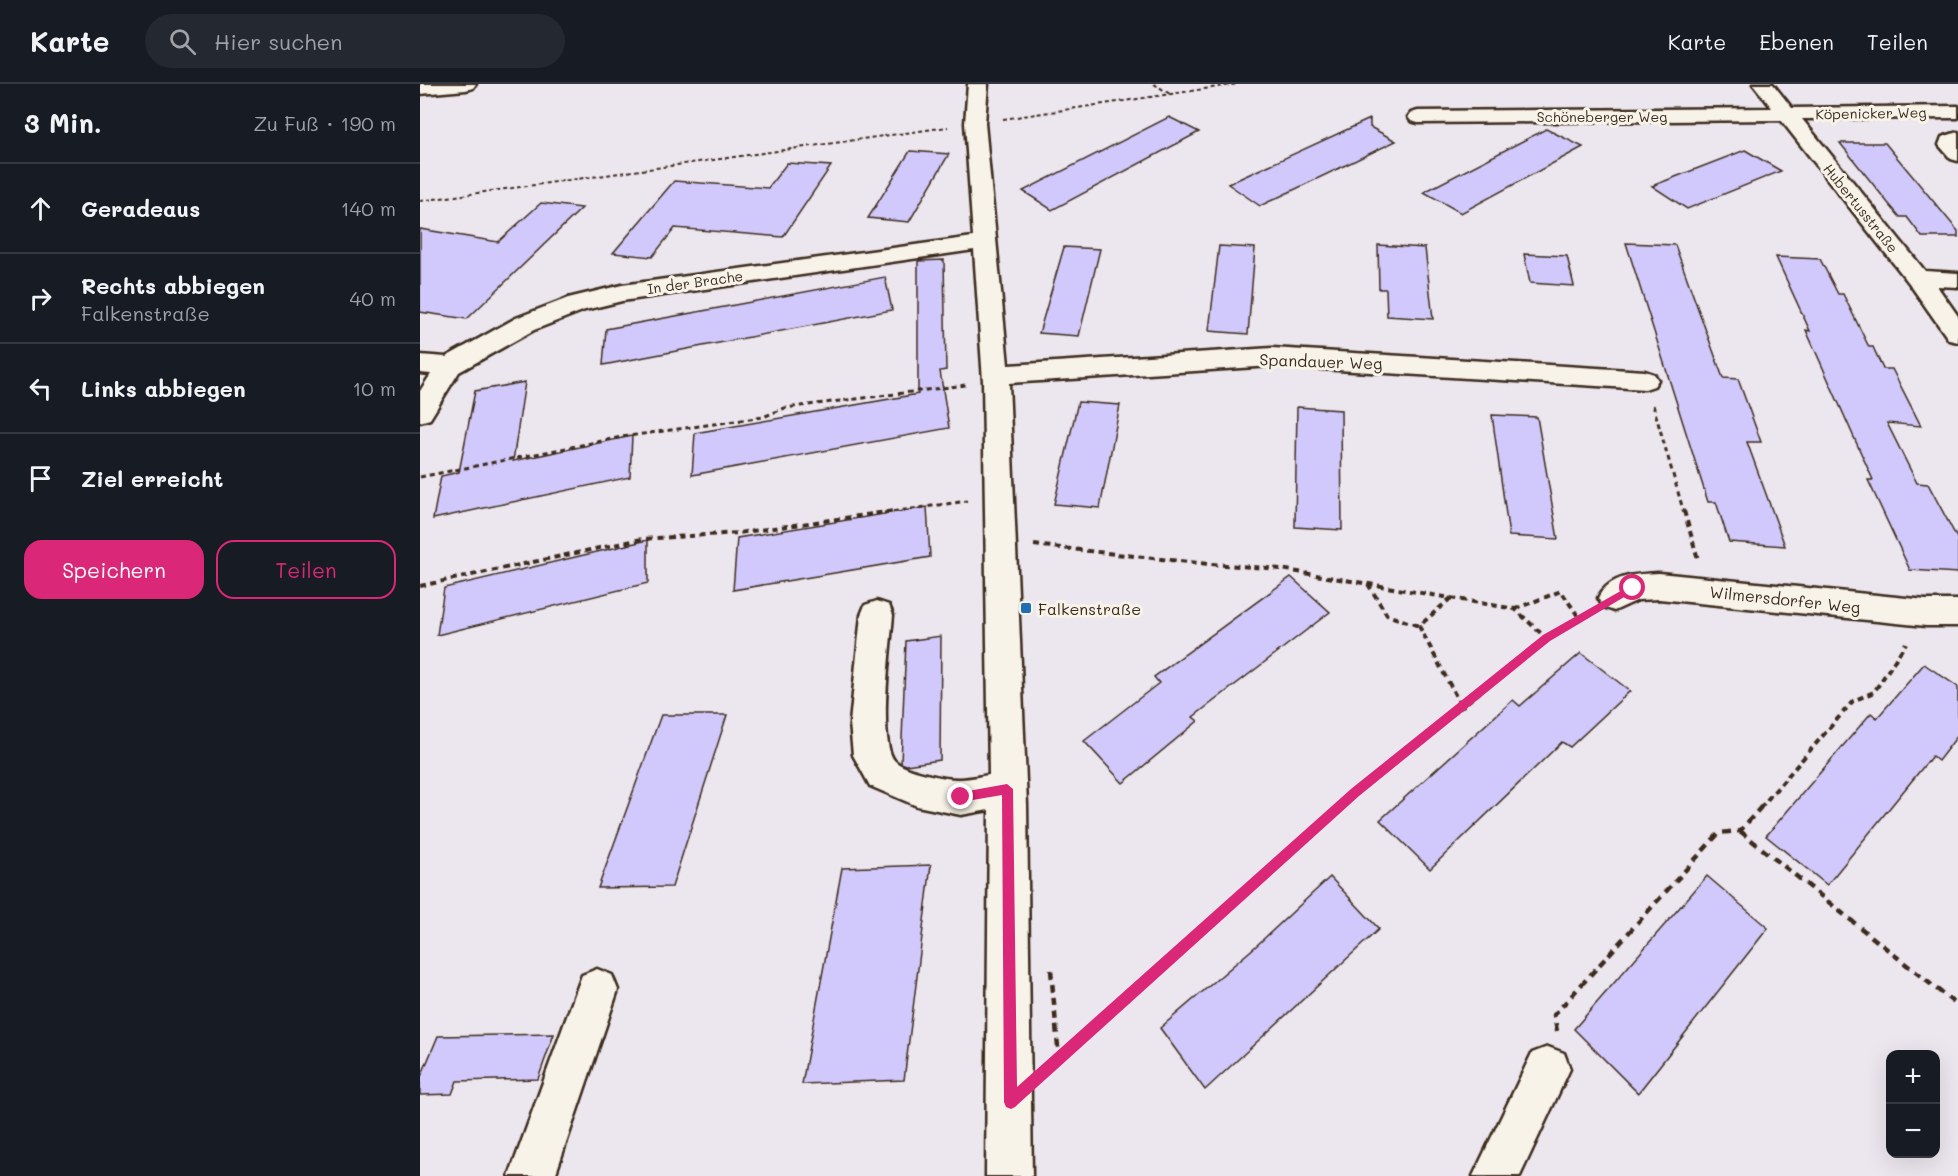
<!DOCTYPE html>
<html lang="de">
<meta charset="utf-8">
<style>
:root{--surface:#171b24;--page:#242831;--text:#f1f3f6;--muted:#9ea1a6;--line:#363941;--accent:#db2777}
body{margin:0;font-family:Mali,sans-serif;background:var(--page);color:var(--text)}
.controls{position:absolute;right:18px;bottom:18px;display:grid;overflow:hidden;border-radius:12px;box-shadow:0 6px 24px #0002}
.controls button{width:54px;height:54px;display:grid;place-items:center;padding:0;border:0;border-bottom:2px solid var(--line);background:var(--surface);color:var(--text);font:30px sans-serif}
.stop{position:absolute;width:18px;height:18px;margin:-14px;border:4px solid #db2777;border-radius:50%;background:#fff}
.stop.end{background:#db2777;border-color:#fff;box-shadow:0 2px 6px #0008}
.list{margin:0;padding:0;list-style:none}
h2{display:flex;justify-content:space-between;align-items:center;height:78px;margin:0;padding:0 24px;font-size:26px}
h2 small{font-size:20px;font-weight:400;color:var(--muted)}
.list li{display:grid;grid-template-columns:39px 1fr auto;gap:18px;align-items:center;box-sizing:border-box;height:90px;padding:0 24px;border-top:2px solid var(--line)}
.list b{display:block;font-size:22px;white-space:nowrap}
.list p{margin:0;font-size:20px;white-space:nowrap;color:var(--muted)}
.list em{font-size:20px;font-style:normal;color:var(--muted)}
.actions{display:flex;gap:12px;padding:18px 24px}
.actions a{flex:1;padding:14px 0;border:2px solid var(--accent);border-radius:18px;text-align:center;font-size:21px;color:var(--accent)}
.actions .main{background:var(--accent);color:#fff}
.icon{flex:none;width:33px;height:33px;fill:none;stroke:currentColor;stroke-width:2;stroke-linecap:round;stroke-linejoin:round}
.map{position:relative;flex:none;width:1538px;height:1092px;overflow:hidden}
header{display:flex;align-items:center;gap:36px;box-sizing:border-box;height:84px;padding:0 30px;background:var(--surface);border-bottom:2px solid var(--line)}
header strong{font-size:28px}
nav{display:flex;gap:33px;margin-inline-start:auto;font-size:21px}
.search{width:420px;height:54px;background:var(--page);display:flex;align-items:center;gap:15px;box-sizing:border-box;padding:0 21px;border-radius:33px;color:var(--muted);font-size:22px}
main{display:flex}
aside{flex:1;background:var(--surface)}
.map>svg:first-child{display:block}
.building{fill:#d1c9fb;stroke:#3b2a1e;stroke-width:1.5}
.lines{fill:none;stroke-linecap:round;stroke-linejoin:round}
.minor-casing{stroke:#3b2a1e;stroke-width:5}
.path-far3{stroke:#3b2a1e;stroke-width:2;stroke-dasharray:4 3;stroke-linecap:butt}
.path-far2{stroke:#3b2a1e;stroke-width:3;stroke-dasharray:5 4;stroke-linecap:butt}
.path-far1{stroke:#3b2a1e;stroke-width:4;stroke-dasharray:6 4.5;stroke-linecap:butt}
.path{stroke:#3b2a1e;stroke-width:4.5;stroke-dasharray:8 6;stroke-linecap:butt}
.minor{fill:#f7f3e8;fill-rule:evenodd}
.route{fill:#db2777}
.poi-dot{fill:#1f6fb2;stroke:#f7f3e8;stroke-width:2}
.labels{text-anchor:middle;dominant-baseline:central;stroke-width:6;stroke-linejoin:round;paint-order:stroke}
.far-street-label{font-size:14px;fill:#3b2a1e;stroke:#f7f3e8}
.street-label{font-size:16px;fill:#3b2a1e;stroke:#f7f3e8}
.poi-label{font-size:16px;fill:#3b2a1e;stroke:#f7f3e8;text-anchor:start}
</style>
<header>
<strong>Karte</strong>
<div class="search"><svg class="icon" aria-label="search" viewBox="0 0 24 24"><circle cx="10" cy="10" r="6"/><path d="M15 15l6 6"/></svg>Hier suchen</div>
<nav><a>Karte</a><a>Ebenen</a><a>Teilen</a></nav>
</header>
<main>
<aside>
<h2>3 Min.<small>Zu Fuß · 190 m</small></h2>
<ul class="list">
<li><svg class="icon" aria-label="ahead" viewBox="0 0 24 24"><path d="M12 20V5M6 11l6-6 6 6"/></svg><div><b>Geradeaus</b></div><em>140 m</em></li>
<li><svg class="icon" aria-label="right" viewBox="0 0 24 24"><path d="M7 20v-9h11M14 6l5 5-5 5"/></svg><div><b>Rechts abbiegen</b><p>Falkenstraße</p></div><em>40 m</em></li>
<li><svg class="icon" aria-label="left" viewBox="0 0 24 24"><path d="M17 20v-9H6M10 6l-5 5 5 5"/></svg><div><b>Links abbiegen</b></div><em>10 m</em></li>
<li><svg class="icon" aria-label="arrive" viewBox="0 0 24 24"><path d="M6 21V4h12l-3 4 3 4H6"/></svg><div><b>Ziel erreicht</b></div></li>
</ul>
<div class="actions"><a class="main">Speichern</a><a>Teilen</a></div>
</aside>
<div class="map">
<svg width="1538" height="1092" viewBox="0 0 1538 1092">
<rect width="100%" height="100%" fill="#ece6ee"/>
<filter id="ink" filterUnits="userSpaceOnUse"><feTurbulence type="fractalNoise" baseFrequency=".0167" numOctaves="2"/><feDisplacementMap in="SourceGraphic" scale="12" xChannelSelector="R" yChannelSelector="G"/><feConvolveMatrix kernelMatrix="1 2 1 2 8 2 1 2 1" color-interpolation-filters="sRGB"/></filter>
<g filter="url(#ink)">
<g class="building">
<path d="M 749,33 L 779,48 L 632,126 L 603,107 Z"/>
<path d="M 950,35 L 950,43 L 976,57 L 840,122 L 808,100 Z"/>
<path d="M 1126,45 L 1163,63 L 1041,129 L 1004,108 Z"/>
<path d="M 1420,59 L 1465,59 L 1538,147 L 1538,153 L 1502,153 L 1487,133 L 1480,133 L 1468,119 Z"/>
<path d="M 1325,66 L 1361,87 L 1267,125 L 1232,102 Z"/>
<path d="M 490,67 L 529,70 L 489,138 L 448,134 Z"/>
<path d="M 367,79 L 411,82 L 363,153 L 255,144 L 232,173 L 193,169 L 254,97 L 348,104 Z"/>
<path d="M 121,119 L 162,124 L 47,235 L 0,228 L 0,145 L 78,158 Z"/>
<path d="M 1206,159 L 1255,161 L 1303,294 L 1318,295 L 1341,358 L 1327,358 L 1365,462 L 1309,458 L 1296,418 L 1288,418 Z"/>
<path d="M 958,161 L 1005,164 L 1013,235 L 967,232 L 966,205 L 959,205 Z"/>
<path d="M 799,162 L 835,164 L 828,250 L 789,247 Z"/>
<path d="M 644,163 L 680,165 L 659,252 L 619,249 Z"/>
<path d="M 1104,170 L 1147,172 L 1154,202 L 1110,199 Z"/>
<path d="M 1356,173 L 1400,175 L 1418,210 L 1423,210 L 1449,263 L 1453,263 L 1463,285 L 1472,285 L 1501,342 L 1467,339 L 1497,399 L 1508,400 L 1538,456 L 1538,489 L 1490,486 L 1448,396 L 1453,396 L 1386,246 L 1390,247 Z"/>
<path d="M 524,176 L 526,286 L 520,287 L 529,344 L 272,391 L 275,349 L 498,310 L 498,177 Z"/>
<path d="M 465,193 L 472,226 L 183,281 L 186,245 Z"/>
<path d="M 105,298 L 93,377 L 212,352 L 210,393 L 13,435 L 21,392 L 39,388 L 55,307 Z"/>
<path d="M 658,318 L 700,321 L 680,424 L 634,420 Z"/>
<path d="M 877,323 L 921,326 L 922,446 L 875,443 Z"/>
<path d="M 1072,331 L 1117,333 L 1138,455 L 1089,452 Z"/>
<path d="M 507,423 L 510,473 L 313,506 L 317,454 Z"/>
<path d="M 228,456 L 228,499 L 17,551 L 24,504 Z"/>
<path d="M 871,493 L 910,528 L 773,633 L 778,637 L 703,699 L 664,657 L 739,599 L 734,593 Z"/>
<path d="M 521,552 L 520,676 L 486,681 L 481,679 L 486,557 Z"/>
<path d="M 1161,569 L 1210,607 L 1150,663 L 1142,658 L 1010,785 L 960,736 L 1093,616 L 1100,622 Z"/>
<path d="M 1504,580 L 1538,603 L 1538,651 L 1518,677 L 1512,672 L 1407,801 L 1346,752 L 1451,629 L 1457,634 Z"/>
<path d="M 241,631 L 307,631 L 252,803 L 178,804 Z"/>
<path d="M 511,781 L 484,996 L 382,1000 L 422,784 Z"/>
<path d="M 1287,792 L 1348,844 L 1218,1009 L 1154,945 Z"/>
<path d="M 910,793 L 959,845 L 785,1006 L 740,944 L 836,862 Z"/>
<path d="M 134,950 L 118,995 L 37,997 L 32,1010 L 0,1011 L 0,995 L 18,952 Z"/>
</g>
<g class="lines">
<defs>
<g id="minor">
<path d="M 0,0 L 56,0 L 53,4 L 46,6 L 0,10 Z"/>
<path d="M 548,0 L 568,0 L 565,39 L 588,281 L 852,264 L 1225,287 L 1234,290 L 1238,296 L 1234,302 L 1225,305 L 852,282 L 589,299 L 607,721 L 612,1092 L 566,1092 L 569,726 L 541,731 L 497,722 L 450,702 L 433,671 L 430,639 L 441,531 L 445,521 L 457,517 L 469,521 L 473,531 C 471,559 457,659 475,677 C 485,687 527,696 541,695 C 550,695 560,692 569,691 L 563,297 L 554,166 L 202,217 L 165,226 L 114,246 L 39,288 L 10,335 L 0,338 L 0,307 L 11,290 L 0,289 L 0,271 L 26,273 L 96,234 L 148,214 L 202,201 L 553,153 L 545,39 Z"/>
<path d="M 1333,0 L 1353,0 L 1372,24 L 1538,22 L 1538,34 L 1382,35 L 1505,187 L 1538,189 L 1538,203 L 1517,202 L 1538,232 L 1538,258 L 1529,256 L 1489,199 L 1361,36 L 998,39 L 991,37 L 988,33 L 991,29 L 998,27 L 1352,24 Z"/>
<path d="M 1538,48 L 1538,77 L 1531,75 L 1519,61 L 1522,53 Z"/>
<path d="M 1239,489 L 1506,516 L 1538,516 L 1538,542 L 1506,542 L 1239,515 L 1218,516 L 1194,527 L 1183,523 L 1178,514 C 1189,491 1216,490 1239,489 Z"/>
<path d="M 177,885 L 192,891 L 198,906 L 135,1092 L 89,1092 L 162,891 Z"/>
<path d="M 1128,963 L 1144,969 L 1150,985 L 1100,1092 L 1053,1092 L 1112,969 Z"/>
</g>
</defs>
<use href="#minor" class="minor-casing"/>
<g class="path-far3">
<path d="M 734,0 L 750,10"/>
<path d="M 583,35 L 818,0"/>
<path d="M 0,117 L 528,43"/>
</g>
<g class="path-far2">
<path d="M 1233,321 L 1264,429"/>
<path d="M 0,393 L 202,353 L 343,333 L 365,324 L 546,301"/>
<path d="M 464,429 L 547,417"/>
</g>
<g class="path-far1">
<path d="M 1264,427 L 1278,475"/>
<path d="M 614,461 L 778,479 L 861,485 L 1095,525 L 1126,554"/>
<path d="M 948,500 L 967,531 L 999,542"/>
<path d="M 0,502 L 222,455 L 318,449 L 474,427"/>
<path d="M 1031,514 L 999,542 L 1041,622"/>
<path d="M 1095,525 L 1141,507 L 1160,535"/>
<path d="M 917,724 L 1126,554 L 1166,531"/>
<path d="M 1340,724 L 1433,617 L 1454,608 L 1486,559"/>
</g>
<g class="path">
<path d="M 1320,747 L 1538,922"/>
<path d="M 631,886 L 639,974"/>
<path d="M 1137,947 L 1134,931 L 1299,749 L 1320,747 L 1341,723"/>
<path d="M 629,984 L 919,723"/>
</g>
<use href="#minor" class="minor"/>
</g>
</g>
<path class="route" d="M 1213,500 L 1216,501 L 1216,506 L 1130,557 L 939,712 L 595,1023 L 591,1025 L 586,1023 L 584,1018 L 582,711 L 541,718 L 536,713 L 537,709 L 587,700 L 593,705 L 597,1003 L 931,705 L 1123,551 Z"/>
<rect class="poi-dot" x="600" y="518" width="12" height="12" rx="3"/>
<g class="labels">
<g class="far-street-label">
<text transform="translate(1451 29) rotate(-1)">Köpenicker Weg</text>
<text x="1182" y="32">Schöneberger Weg</text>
<text transform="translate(1441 124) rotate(51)">Hubertusstraße</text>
<text transform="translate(275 198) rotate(-8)">In der Brache</text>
</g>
<g class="street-label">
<text transform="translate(901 277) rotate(2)">Spandauer Weg</text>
<text transform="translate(1365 515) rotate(6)">Wilmersdorfer Weg</text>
</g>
<g class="poi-label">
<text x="618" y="524">Falkenstraße</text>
</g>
</g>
</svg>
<div class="controls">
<button>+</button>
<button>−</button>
</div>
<div class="stop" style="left:1213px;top:504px"></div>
<div class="stop end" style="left:541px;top:713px"></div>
</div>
</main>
